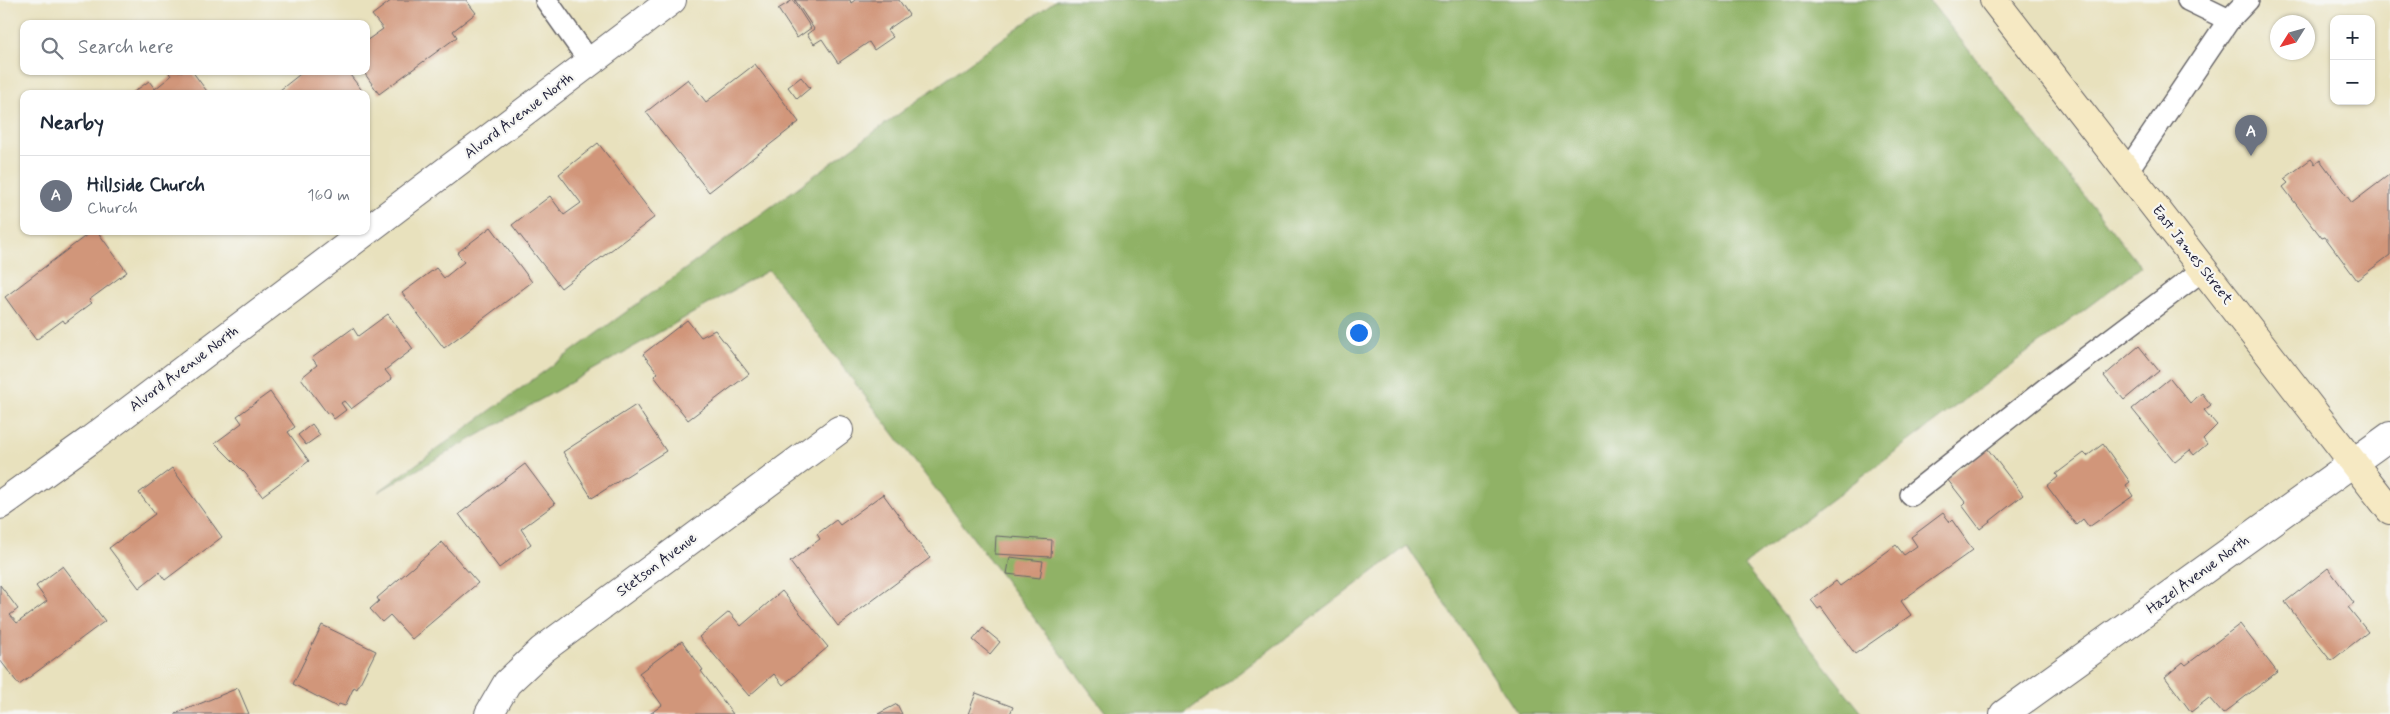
<!DOCTYPE html>
<meta charset="utf-8">
<style>
:root{--surface:#fff;--page:#f2f2f3;--text:#1f2937;--muted:#747a83;--line:#e0e1e3;--accent:#1f6fb2}
body{margin:0;font-family:Mynerve,sans-serif;background:var(--page);color:var(--text)}
.controls{position:absolute;right:15px;top:15px;display:grid;overflow:hidden;border-radius:10px;box-shadow:0 1px 4px #0004}
.controls button{width:45px;height:45px;display:grid;place-items:center;padding:0;border:0;border-bottom:1px solid var(--line);background:var(--surface);color:var(--text);font:25px sans-serif}
.compass{position:absolute;left:2270px;top:15px;width:45px;height:45px;border-radius:50%;background:var(--surface);box-shadow:0 1px 4px #0004;rotate:233deg}
.you{position:absolute;left:1358px;top:332px;width:18px;height:18px;margin:-12px;border:4px solid #fff;border-radius:50%;background:#1a73e8;box-shadow:0 0 0 8px #1a73e833}
.badge{display:grid;place-items:center;width:32px;height:32px;border-radius:50%;background:var(--accent);color:#fff;font-size:16px;font-weight:700}
.pin{position:absolute;translate:-50% -41px;filter:drop-shadow(0 1px 2px #0008)}
.pin::after{content:'';position:absolute;top:26px;width:18px;height:15px;background:inherit;clip-path:polygon(0 0,100% 0,50% 100%)}
.list{margin:0;padding:0;list-style:none}
h2{display:flex;justify-content:space-between;align-items:center;height:65px;margin:0;padding:0 20px;font-size:21px}
h2 small{font-size:16px;font-weight:400;color:var(--muted)}
.list li{display:grid;grid-template-columns:32px 1fr auto;gap:15px;align-items:center;box-sizing:border-box;height:80px;padding:0 20px;border-top:1px solid var(--line)}
.list b{display:block;font-size:19px;white-space:nowrap}
.list p{margin:0;font-size:16px;white-space:nowrap;color:var(--muted)}
.list em{font-size:16px;font-style:normal;color:var(--muted)}
.icon{flex:none;width:28px;height:28px;fill:none;stroke:currentColor;stroke-width:2;stroke-linecap:round;stroke-linejoin:round}
.map{position:relative;flex:none;width:2390px;height:714px;overflow:hidden}
.search{position:absolute;background:var(--surface);box-shadow:0 1px 4px #0004;left:20px;top:20px;width:350px;height:55px;display:flex;align-items:center;gap:12px;box-sizing:border-box;padding:0 18px;border-radius:10px;color:var(--muted);font-size:19px}
.panel{position:absolute;background:var(--surface);box-shadow:0 1px 4px #0004;left:20px;top:90px;width:350px;height:145px;border-radius:10px}
.map>svg:first-child{display:block}
.forest{fill:#90b266;stroke:#596a50}
.building{fill:#d1967a}
.lines{fill:none;stroke-linecap:round;stroke-linejoin:round}
.lane-casing{stroke:#676568;stroke-width:24}
.street-casing{stroke:#676568;stroke-width:30}
.secondary-casing{stroke:#676568;stroke-width:30}
.lane{stroke:#fff;stroke-width:21}
.street{stroke:#fff;stroke-width:28}
.secondary{stroke:#f6e9c3;stroke-width:28}
.labels{text-anchor:middle;dominant-baseline:central;stroke-width:4.5;stroke-linejoin:round;paint-order:stroke}
.street-label{font-size:15px;fill:#22223b;stroke:#f6f6f2}
</style>
<div class="map">
<svg width="2390" height="714" viewBox="0 0 2390 714">
<rect width="100%" height="100%" fill="#f6f6f2"/>
<filter id="ink" filterUnits="userSpaceOnUse"><feTurbulence type="fractalNoise" baseFrequency=".02" numOctaves="2"/><feDisplacementMap in="SourceGraphic" scale="10" xChannelSelector="R" yChannelSelector="G"/><feConvolveMatrix kernelMatrix="1 2 1 2 8 2 1 2 1" color-interpolation-filters="sRGB"/></filter>
<filter id="wash" filterUnits="userSpaceOnUse"><feTurbulence type="fractalNoise" baseFrequency=".0096" numOctaves="4" result="noise"/><feDisplacementMap in="SourceGraphic" scale="20" xChannelSelector="R" yChannelSelector="G"/><feGaussianBlur stdDeviation="1.12" result="paint"/><feColorMatrix in="noise" values="0 0 0 0 0 0 0 0 0 0 0 0 0 0 0 0 0 1.4 0 .05"/><feComposite in="paint" operator="in"/></filter>
<g filter="url(#wash)">
<rect width="100%" height="100%" fill="#e8e1bd"/>
<path class="forest" d="M 1056,0 L 1929,0 L 2141,267 L 1744,565 L 1863,714 L 1518,714 L 1407,546 L 1185,714 L 1107,714 L 769,270 L 378,492 Z"/>
<g id="blocks">
<g class="building">
<path d="M 392,0 L 466,0 L 476,13 L 453,31 L 457,37 L 379,94 L 363,71 L 366,71 L 366,41 L 383,29 L 372,15 Z"/>
<path d="M 793,0 L 811,28 L 797,38 L 778,9 Z"/>
<path d="M 795,0 L 850,0 L 851,3 L 855,0 L 899,0 L 909,15 L 887,30 L 893,37 L 874,50 L 869,42 L 838,63 L 822,39 L 814,44 L 807,34 L 814,29 Z"/>
<path d="M 755,64 L 799,122 L 709,192 L 646,112 L 688,79 L 706,102 Z"/>
<path d="M 168,71 L 192,71 L 209,94 L 131,94 L 149,81 L 155,89 L 171,76 Z"/>
<path d="M 304,71 L 347,71 L 364,93 L 275,94 Z"/>
<path d="M 801,77 L 810,88 L 797,99 L 788,87 Z"/>
<path d="M 598,143 L 655,217 L 561,288 L 512,225 L 550,196 L 564,215 L 581,203 L 559,174 Z"/>
<path d="M 2311,159 L 2315,164 L 2320,160 L 2352,203 L 2390,174 L 2390,255 L 2357,280 L 2325,237 L 2322,238 L 2283,187 L 2288,183 L 2284,179 Z"/>
<path d="M 491,227 L 532,282 L 444,348 L 402,293 L 436,268 L 444,278 L 464,262 L 457,253 Z"/>
<path d="M 92,231 L 97,231 L 127,272 L 89,300 L 92,303 L 65,323 L 63,320 L 36,340 L 5,297 Z"/>
<path d="M 388,314 L 413,349 L 385,370 L 392,379 L 351,409 L 344,401 L 341,403 L 346,410 L 334,419 L 329,412 L 327,413 L 301,378 L 317,365 L 312,358 L 353,328 L 358,336 Z"/>
<path d="M 687,320 L 701,337 L 715,330 L 749,374 L 688,420 L 654,376 L 658,373 L 643,354 Z"/>
<path d="M 2139,346 L 2159,371 L 2124,400 L 2104,376 Z"/>
<path d="M 2170,378 L 2190,403 L 2202,393 L 2211,405 L 2204,410 L 2217,425 L 2203,439 L 2207,444 L 2194,455 L 2190,450 L 2175,462 L 2132,409 Z"/>
<path d="M 270,392 L 295,427 L 288,432 L 309,461 L 262,496 L 246,474 L 215,443 L 242,423 L 237,416 Z"/>
<path d="M 636,405 L 666,451 L 592,498 L 563,452 Z"/>
<path d="M 312,424 L 320,435 L 306,445 L 298,435 Z"/>
<path d="M 2103,444 L 2130,482 L 2126,485 L 2133,496 L 2089,527 L 2083,519 L 2076,525 L 2047,486 L 2058,477 L 2056,474 L 2084,453 L 2087,456 Z"/>
<path d="M 1987,448 L 2023,495 L 1980,529 L 1962,505 L 1965,502 L 1947,479 Z"/>
<path d="M 525,464 L 555,504 L 521,529 L 531,544 L 499,568 L 459,514 Z"/>
<path d="M 172,468 L 222,537 L 165,580 L 159,572 L 139,588 L 109,548 L 155,514 L 139,493 Z"/>
<path d="M 883,494 L 930,558 L 838,626 L 790,562 L 820,539 L 817,534 L 836,520 L 840,525 Z"/>
<path d="M 1943,513 L 1950,522 L 1952,520 L 1973,550 L 1901,601 L 1911,615 L 1855,654 L 1821,607 L 1818,609 L 1811,600 L 1836,581 L 1840,586 L 1896,545 L 1904,555 L 1917,546 L 1911,537 Z"/>
<path d="M 996,536 L 1052,540 L 1051,557 L 995,554 Z"/>
<path d="M 442,542 L 478,583 L 412,639 L 390,615 L 382,622 L 370,609 L 379,601 L 377,598 Z"/>
<path d="M 1010,557 L 1043,561 L 1040,578 L 1007,574 Z"/>
<path d="M 63,566 L 105,621 L 19,685 L 0,660 L 0,585 L 18,609 L 10,615 L 17,623 L 47,601 L 36,586 Z"/>
<path d="M 2328,568 L 2354,603 L 2348,607 L 2368,632 L 2331,661 L 2285,602 Z"/>
<path d="M 782,591 L 828,647 L 783,685 L 774,674 L 749,696 L 699,637 L 729,612 L 741,626 Z"/>
<path d="M 2240,624 L 2277,672 L 2223,714 L 2209,698 L 2191,712 L 2165,677 L 2183,662 L 2186,665 Z"/>
<path d="M 322,625 L 376,651 L 357,689 L 354,687 L 345,706 L 339,704 L 337,707 L 293,684 Z"/>
<path d="M 983,628 L 1000,642 L 990,654 L 973,640 Z"/>
<path d="M 682,641 L 703,670 L 701,671 L 733,714 L 650,714 L 662,705 L 639,673 Z"/>
<path d="M 238,688 L 249,714 L 175,714 Z"/>
<path d="M 976,693 L 1013,707 L 1010,714 L 968,714 Z"/>
<path d="M 897,704 L 902,714 L 878,714 Z"/>
</g>
</g>
</g>
<g filter="url(#ink)">
<use href="#blocks" fill-opacity="0" stroke="#676568" stroke-width="1"/>
<g class="lines">
<defs>
<g id="lane">
<path d="M 546,0 L 590,62"/>
<path d="M 2188,0 L 2229,20 L 2248,0"/>
<path d="M 2127,171 L 2229,20"/>
<path d="M 1911,495 L 2053,383 L 2204,269"/>
</g>
<g id="street">
<path d="M 0,505 L 89,441 L 672,0"/>
<path d="M 489,714 L 507,683 L 542,650 L 839,430"/>
<path d="M 2004,714 L 2390,436"/>
</g>
<path id="secondary" d="M 1994,0 L 2390,510"/>
</defs>
<use href="#lane" class="lane-casing"/>
<use href="#street" class="street-casing"/>
<use href="#secondary" class="secondary-casing"/>
<use href="#lane" class="lane"/>
<use href="#street" class="street"/>
<use href="#secondary" class="secondary"/>
</g>
</g>
<g class="labels">
<g class="street-label">
<text transform="translate(519 116) rotate(-37)">Alvord Avenue North</text>
<text transform="translate(2192 255) rotate(52)">East James Street</text>
<text transform="translate(184 369) rotate(-37)">Alvord Avenue North</text>
<text transform="translate(657 565) rotate(-37)">Stetson Avenue</text>
<text transform="translate(2198 575) rotate(-36)">Hazel Avenue North</text>
</g>
</g>
</svg>
<div class="controls">
<button>+</button>
<button>−</button>
</div>
<svg class="compass" viewBox="-18 -18 36 36"><path d="M0-13l5 13h-10z" fill="#e53935"/><path d="M0 13l5-13h-10z" fill="#747a83"/></svg>
<div class="you"></div>
<div class="pin badge" style="left:2251px;top:156px;background:#6b7280">A</div>
<div class="search"><svg class="icon" aria-label="search" viewBox="0 0 24 24"><circle cx="10" cy="10" r="6"/><path d="M15 15l6 6"/></svg>Search here</div>
<section class="panel">
<h2>Nearby<small></small></h2>
<ul class="list">
<li><span class="badge" style="background:#6b7280">A</span><div><b>Hillside Church</b><p>Church</p></div><em>160 m</em></li>
</ul>
</section>
</div>
